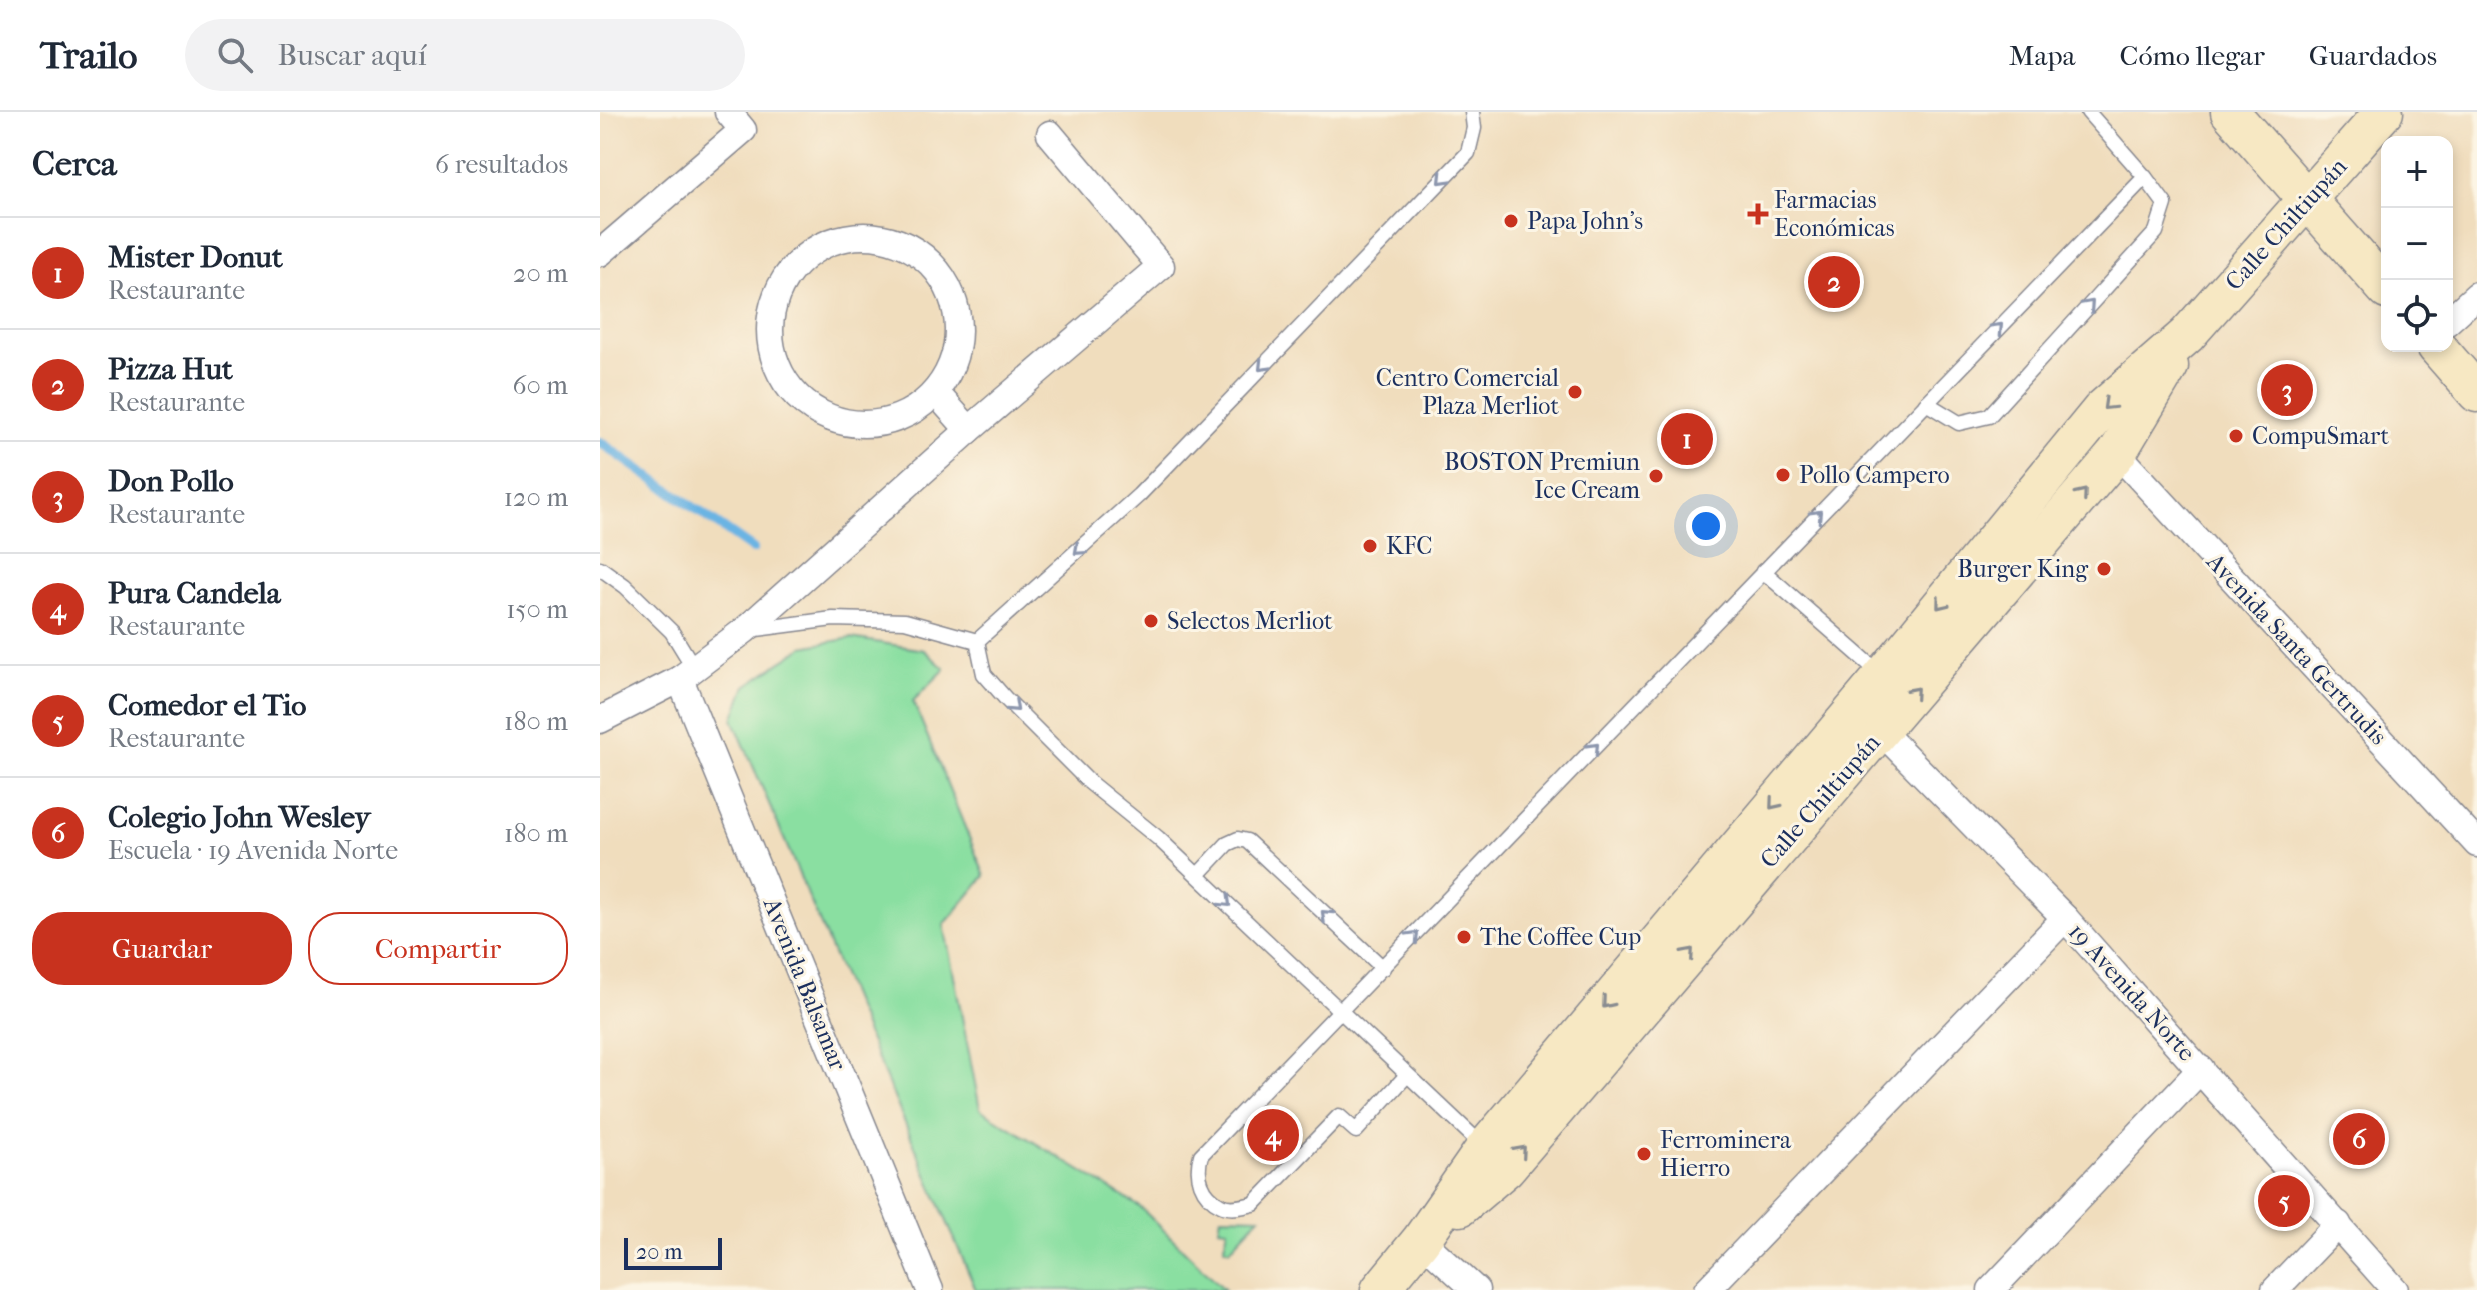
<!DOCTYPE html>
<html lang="es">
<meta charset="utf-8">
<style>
:root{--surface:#fff;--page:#f2f2f3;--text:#1f2937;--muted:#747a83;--line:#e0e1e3;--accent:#c8321e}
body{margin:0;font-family:"IM FELL French Canon",serif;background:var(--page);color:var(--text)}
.controls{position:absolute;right:24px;top:24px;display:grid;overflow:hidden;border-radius:16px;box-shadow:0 4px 12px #0003}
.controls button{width:72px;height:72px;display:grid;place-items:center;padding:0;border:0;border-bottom:2px solid var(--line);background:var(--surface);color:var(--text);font:40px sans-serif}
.scale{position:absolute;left:24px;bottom:20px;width:98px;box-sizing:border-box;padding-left:8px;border:4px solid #1b2f5e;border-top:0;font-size:22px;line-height:28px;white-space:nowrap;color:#1b2f5e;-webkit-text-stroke:6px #fcf5e5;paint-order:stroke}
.you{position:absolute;left:1106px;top:414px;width:28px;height:28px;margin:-20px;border:6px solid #fff;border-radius:50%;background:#1a73e8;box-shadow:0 0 0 12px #1a73e833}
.badge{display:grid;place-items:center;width:52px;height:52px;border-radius:50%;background:var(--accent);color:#fff;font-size:26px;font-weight:700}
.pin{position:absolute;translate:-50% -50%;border:4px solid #fff;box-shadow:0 2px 8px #0006}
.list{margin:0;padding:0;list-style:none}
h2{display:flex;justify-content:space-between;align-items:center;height:104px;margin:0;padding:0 32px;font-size:34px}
h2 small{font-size:26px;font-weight:400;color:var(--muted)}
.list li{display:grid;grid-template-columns:52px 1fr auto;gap:24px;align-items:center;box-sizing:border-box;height:112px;padding:0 32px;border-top:2px solid var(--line)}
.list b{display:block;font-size:30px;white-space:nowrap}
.list p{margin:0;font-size:26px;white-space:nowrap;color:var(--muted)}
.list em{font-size:26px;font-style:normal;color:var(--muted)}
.actions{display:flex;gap:16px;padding:24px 32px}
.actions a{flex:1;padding:18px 0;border:2px solid var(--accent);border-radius:32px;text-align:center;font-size:28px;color:var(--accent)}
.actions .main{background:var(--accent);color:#fff}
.icon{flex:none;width:44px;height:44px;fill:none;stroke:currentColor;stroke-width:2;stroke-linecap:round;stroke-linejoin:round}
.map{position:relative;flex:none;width:1877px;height:1178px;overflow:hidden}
header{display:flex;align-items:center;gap:48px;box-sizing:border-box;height:112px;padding:0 40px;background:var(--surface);border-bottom:2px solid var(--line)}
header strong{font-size:38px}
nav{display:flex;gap:44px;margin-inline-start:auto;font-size:28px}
.search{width:560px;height:72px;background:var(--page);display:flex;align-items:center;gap:20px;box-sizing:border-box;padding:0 28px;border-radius:44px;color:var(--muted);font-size:30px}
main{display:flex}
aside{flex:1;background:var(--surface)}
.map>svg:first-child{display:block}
.green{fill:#8adfa1;stroke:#528780;stroke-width:2}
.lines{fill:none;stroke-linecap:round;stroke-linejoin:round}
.stream{stroke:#6bb4e3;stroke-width:10}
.lane-casing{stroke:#86868e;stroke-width:17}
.street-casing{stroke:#86868e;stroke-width:29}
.secondary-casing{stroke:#86868e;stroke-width:41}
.lane{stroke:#fff;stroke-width:14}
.street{stroke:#fff;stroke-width:26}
.secondary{stroke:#f7e8c3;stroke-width:38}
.oneway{stroke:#8d97ae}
.oneway2{stroke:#898c90}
.poi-dot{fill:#c8321e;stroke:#fcf5e5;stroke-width:3}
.labels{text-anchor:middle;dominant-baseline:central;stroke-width:6;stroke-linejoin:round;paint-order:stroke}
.poi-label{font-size:24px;fill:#1b2f5e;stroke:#fcf5e5;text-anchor:start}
.street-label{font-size:24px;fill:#1b2f5e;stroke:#fcf5e5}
</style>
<header>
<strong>Trailo</strong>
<div class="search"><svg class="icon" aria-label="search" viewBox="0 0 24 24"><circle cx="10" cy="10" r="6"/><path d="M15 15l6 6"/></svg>Buscar aquí</div>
<nav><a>Mapa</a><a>Cómo llegar</a><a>Guardados</a></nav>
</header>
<main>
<aside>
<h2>Cerca<small>6 resultados</small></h2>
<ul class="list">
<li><span class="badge">1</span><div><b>Mister Donut</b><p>Restaurante</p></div><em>20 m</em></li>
<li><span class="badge">2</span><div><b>Pizza Hut</b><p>Restaurante</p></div><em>60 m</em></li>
<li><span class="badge">3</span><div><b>Don Pollo</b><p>Restaurante</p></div><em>120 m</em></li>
<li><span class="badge">4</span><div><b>Pura Candela</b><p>Restaurante</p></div><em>150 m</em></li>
<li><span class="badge">5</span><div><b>Comedor el Tio</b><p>Restaurante</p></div><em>180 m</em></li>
<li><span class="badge">6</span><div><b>Colegio John Wesley</b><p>Escuela · 19 Avenida Norte</p></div><em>180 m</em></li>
</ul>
<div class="actions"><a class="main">Guardar</a><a>Compartir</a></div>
</aside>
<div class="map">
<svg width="1877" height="1178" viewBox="0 0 1877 1178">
<rect width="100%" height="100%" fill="#fcf5e5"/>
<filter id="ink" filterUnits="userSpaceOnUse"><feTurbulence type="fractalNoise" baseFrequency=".0125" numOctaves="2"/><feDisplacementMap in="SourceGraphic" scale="16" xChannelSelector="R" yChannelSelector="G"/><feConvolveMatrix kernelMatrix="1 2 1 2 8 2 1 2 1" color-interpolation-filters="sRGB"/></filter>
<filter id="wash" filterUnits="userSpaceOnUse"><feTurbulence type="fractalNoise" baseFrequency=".006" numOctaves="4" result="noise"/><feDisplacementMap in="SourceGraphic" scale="32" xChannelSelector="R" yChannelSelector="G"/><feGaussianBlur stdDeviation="1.8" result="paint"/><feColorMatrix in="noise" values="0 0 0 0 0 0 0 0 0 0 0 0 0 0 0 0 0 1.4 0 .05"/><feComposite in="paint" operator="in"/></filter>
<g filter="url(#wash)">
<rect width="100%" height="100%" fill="#f0ddbd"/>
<g class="green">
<path d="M 251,526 L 324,538 L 345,557 L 313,589 L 385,764 L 344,813 L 380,997 L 540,1095 L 625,1178 L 376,1178 L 133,607 L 146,574 L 203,535 Z"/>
<path d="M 621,1104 L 660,1105 L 629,1138 L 624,1135 L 628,1117 L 619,1116 Z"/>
</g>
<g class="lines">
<path class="stream" d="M 0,330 L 153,437"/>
</g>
</g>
<g filter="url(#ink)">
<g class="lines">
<defs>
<g id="lane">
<path d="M 1326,291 L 1359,311 L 1389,304 L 1556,120 L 1565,92 L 1545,65"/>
<path d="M 0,456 L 25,474 L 72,520 L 94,556"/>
<path d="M 1163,459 L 1283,564"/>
<path d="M 149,518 L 233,507 L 305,509 L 377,529"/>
<path d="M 377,529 L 539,383 L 868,41 L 874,16 L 872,0"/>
<path d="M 377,529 L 384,562 L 406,587 L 489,670 L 558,726 L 885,1036"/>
<path d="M 598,763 L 627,732 L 638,727 L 647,729 L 783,856"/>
<path d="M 807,963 L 756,1019 L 739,1004 L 654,1092 C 644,1094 631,1098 621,1093 C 601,1083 595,1063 601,1043 L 1545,65 L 1488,0"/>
</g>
<g id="street">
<circle cx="264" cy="218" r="94"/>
<path d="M 0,141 L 143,18 L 128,0"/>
<path d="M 1847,210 L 1877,183"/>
<path d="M 336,281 L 369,318"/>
<path d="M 1517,341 L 1877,732"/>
<path d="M 80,567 L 330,1178"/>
<path d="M 1269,607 L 1465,806 L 1795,1178"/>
<path d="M 0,608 L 80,567 L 145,518 L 369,318 L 561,154 L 450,22"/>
<path d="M 821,1128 L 876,1178"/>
<path d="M 1107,1178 L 1465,806"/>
<path d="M 1391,1178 L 1601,957"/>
<path d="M 1675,1178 L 1738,1112"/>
</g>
<g id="secondary">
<path d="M 1630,0 L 1787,178"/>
<path d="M 1836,234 L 1877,281"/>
<path d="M 860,1095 L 906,1056 L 1517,341 L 1569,254"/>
<path d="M 780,1178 L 821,1128 L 885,1036 L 1283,564 L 1502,297 L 1587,223 L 1784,0"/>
</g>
</defs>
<use href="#lane" class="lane-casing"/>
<use href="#street" class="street-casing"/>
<use href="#secondary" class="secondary-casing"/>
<use href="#lane" class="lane"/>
<use href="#street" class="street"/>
<use href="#secondary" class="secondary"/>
</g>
<defs><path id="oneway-chevron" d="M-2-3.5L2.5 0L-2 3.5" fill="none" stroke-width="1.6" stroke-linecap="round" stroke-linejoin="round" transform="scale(2)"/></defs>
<g class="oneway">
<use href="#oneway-chevron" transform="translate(843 67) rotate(134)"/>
<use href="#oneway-chevron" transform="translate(1489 193) rotate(-48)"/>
<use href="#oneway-chevron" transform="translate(1398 216) rotate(-46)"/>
<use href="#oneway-chevron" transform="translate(663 254) rotate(134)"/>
<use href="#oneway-chevron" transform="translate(1217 403) rotate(-46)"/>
<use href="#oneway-chevron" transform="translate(479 438) rotate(138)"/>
<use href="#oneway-chevron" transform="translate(414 595) rotate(43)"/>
<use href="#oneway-chevron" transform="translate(994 636) rotate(-46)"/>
<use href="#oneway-chevron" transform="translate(626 790) rotate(44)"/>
<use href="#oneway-chevron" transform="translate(726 803) rotate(-137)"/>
<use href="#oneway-chevron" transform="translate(814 824) rotate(-46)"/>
</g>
<g class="oneway2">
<use href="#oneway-chevron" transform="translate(1508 293) rotate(136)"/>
<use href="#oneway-chevron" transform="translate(1482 382) rotate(-50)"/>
<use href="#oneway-chevron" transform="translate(1341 492) rotate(129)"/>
<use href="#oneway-chevron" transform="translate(1314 580) rotate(-49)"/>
<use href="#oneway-chevron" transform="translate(1174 692) rotate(130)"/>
<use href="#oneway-chevron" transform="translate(1089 841) rotate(-49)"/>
<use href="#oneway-chevron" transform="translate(1007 891) rotate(130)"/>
<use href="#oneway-chevron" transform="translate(921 1039) rotate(-49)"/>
</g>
</g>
<g class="poi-dot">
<path d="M1154 90h8v8h8v8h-8v8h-8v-8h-8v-8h8z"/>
<circle cx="911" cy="109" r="8"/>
<circle cx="975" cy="280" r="8"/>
<circle cx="1636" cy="324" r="8"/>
<circle cx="1183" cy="363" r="8"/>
<circle cx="1056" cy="364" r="8"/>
<circle cx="770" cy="434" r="8"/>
<circle cx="1504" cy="457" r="8"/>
<circle cx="551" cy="509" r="8"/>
<circle cx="864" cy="825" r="8"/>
<circle cx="1044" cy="1042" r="8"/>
</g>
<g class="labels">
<g class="poi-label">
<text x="1174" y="88">Farmacias<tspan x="1174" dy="28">Económicas</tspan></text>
<text x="927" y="109">Papa John's</text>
<text x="959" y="266" text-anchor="end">Centro Comercial<tspan x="959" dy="28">Plaza Merliot</tspan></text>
<text x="1652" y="324">CompuSmart</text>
<text x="1040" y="350" text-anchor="end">BOSTON Premiun<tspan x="1040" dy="28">Ice Cream</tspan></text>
<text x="1199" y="363">Pollo Campero</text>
<text x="786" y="434">KFC</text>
<text x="1488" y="457" text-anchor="end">Burger King</text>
<text x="567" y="509">Selectos Merliot</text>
<text x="880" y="825">The Coffee Cup</text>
<text x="1060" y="1028">Ferrominera<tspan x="1060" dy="28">Hierro</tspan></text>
</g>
<g class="street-label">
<text transform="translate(1686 112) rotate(-48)">Calle Chiltiupán</text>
<text transform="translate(1697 537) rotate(47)">Avenida Santa Gertrudis</text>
<text transform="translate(1220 689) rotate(-49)">Calle Chiltiupán</text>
<text transform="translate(205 872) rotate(68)">Avenida Balsamar</text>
<text transform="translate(1532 880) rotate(48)">19 Avenida Norte</text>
</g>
</g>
</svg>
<div class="controls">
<button>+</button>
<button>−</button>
<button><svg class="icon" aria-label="locate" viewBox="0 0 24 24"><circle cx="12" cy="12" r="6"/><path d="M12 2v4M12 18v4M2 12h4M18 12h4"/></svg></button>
</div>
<div class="scale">20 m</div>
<div class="you"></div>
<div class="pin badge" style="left:1087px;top:327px">1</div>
<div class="pin badge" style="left:1234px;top:170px">2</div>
<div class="pin badge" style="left:1687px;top:278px">3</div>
<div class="pin badge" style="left:673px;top:1023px">4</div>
<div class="pin badge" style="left:1684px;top:1089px">5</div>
<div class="pin badge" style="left:1759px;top:1027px">6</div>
</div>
</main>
